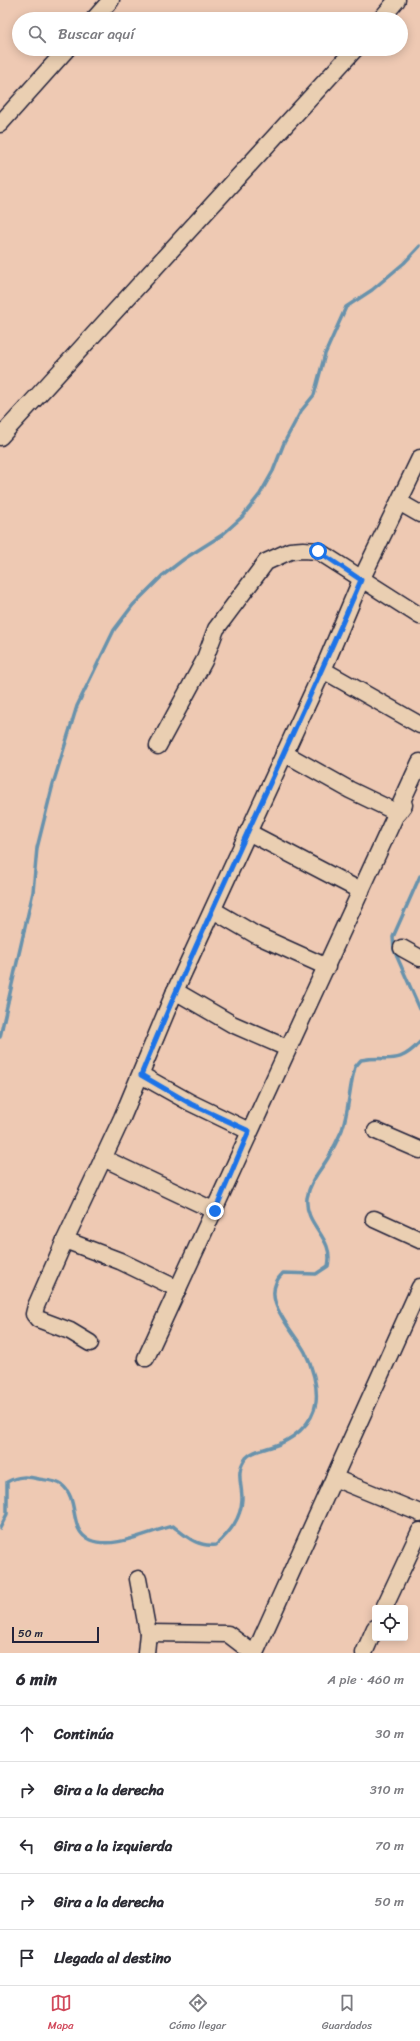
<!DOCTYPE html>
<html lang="es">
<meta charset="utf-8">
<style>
:root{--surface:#fff;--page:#f7f7f7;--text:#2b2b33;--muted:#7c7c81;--line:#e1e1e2;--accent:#d1495b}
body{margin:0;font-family:Sriracha,sans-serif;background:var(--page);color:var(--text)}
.controls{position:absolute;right:12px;bottom:12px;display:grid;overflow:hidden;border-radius:4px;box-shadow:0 2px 10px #0003}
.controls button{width:36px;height:36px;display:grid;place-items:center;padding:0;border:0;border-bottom:1px solid var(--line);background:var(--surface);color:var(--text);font:20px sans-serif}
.scale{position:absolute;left:12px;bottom:10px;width:87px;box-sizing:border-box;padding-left:4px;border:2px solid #22223b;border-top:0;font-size:11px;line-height:14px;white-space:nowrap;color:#22223b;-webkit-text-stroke:3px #eacfb2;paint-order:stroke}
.stop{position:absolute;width:12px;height:12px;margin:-9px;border:3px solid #1a73e8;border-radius:50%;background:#fff}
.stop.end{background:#1a73e8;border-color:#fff;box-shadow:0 1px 4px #0008}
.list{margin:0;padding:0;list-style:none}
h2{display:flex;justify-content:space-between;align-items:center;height:52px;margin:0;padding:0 16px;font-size:17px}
h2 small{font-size:13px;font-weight:400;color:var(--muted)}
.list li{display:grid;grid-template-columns:26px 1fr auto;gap:12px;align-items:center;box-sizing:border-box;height:56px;padding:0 16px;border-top:1px solid var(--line)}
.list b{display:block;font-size:15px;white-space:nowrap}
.list em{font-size:13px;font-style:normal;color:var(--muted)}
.icon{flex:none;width:22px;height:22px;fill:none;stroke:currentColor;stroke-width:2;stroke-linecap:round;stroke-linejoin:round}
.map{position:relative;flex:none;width:420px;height:1653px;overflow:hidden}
.search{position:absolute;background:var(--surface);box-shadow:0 2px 10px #0003;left:12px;right:12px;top:12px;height:44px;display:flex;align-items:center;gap:10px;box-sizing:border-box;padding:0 14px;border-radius:22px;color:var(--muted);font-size:15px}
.sheet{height:332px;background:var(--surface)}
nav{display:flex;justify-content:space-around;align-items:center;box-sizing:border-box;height:56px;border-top:1px solid var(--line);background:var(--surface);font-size:11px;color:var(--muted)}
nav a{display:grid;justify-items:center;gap:2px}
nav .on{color:var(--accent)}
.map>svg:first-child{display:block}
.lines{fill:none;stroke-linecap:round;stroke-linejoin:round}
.stream{stroke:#6892ac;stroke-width:3.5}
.minor-casing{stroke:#22223b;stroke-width:19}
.minor{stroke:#eacfb2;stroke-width:16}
.route{stroke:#1a73e8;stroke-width:5}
</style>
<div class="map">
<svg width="420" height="1653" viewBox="0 0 420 1653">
<rect width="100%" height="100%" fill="#eec9b3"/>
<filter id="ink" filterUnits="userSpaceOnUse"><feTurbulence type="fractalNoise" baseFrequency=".025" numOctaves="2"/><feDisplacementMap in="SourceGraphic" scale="8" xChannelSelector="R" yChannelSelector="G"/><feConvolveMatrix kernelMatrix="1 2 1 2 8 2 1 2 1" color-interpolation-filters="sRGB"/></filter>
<g filter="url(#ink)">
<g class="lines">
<g class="stream">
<path d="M 420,876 L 393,937 L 394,950 L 420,1009"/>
<path d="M 0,1037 L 33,892 L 37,848 L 53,784 L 77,706 L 114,630 L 133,605 L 162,576 L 184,559 L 222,535 L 242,517 L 260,494 L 273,471 L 284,443 L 301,411 L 314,395 L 325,354 L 346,307 L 372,290 L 404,263 L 420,246"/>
<path d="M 0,1528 L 7,1514 L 7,1482 C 18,1476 26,1476 39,1479 C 46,1480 57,1481 62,1485 C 80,1499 68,1531 90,1540 C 114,1550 149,1531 173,1526 C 187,1537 197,1547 216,1545 C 230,1532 241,1519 242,1499 C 242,1483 235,1472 246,1458 C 252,1451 262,1450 271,1447 C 291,1441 313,1425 316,1402 C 318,1386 312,1366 305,1352 C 293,1329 257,1298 283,1273 L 316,1274 L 328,1266 C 335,1237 304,1226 307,1198 C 310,1181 320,1171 328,1158 C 333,1149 338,1139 342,1130 C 349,1110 349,1088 355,1067 L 361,1060 C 389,1055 397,1067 420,1042"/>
</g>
<defs>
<g id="minor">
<path d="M 94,19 L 111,0"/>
<path d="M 381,19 L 397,0"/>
<path d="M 0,124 L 67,49"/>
<path d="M 0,437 L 355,49"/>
<path d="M 399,502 L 420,514"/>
<path d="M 323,670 L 420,725"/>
<path d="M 158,746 L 204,661 L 216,629 L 266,562 L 290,551 L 303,550 L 318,551 L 420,616"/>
<path d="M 284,753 L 350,790 L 398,813 L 404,805"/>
<path d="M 248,832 L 361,891"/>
<path d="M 213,910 L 256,935 L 327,967"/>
<path d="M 402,948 L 420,958"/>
<path d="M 175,991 L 232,1024 L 287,1048"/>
<path d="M 141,1075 L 191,1103 L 249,1131"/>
<path d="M 376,1131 L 420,1150"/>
<path d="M 103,1158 L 215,1211"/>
<path d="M 374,1219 L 420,1240"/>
<path d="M 65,1240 L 120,1261 L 178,1289"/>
<path d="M 90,1343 L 70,1331 L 38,1319 L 34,1314 L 36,1306 L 65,1240 L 122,1118 L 175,991 L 323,670 L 361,580 L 420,458"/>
<path d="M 146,1358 L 420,762"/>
<path d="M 334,1478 L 420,1513"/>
<path d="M 138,1579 L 148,1633 L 146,1653"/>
<path d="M 384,1608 L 420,1531"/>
<path d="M 148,1633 L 228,1634 L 253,1653"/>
<path d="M 255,1653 L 420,1287"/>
<path d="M 364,1653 L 375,1628"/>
</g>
</defs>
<use href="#minor" class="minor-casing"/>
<use href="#minor" class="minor"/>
</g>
</g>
<g class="lines" filter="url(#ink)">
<path class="route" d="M 215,1211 L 249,1131 L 191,1104 L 141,1075 C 209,908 290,746 361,580 L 318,551"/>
</g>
</svg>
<div class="controls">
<button><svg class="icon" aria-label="locate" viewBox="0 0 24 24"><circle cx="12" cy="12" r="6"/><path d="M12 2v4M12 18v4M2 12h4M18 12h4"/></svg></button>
</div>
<div class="scale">50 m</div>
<div class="stop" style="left:318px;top:551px"></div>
<div class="stop end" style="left:215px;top:1211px"></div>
<div class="search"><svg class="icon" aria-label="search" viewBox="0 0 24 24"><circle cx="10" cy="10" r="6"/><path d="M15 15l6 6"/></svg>Buscar aquí</div>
</div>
<section class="sheet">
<h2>6 min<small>A pie · 460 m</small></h2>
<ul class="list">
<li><svg class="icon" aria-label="ahead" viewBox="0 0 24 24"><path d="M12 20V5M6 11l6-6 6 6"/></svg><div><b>Continúa</b></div><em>30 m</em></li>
<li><svg class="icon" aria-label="right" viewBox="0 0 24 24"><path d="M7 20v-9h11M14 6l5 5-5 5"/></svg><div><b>Gira a la derecha</b></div><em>310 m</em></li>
<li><svg class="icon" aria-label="left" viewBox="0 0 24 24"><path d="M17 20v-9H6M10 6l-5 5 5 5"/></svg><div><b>Gira a la izquierda</b></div><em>70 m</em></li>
<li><svg class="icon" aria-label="right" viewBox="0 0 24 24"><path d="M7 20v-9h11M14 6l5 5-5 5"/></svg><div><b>Gira a la derecha</b></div><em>50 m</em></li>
<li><svg class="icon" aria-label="arrive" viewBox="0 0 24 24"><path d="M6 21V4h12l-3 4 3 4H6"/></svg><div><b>Llegada al destino</b></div></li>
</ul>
</section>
<nav>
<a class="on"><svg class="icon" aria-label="map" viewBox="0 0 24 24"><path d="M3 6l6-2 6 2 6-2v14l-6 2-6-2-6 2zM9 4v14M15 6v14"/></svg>Mapa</a>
<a><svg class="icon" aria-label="directions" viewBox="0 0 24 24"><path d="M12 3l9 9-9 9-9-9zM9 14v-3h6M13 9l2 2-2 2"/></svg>Cómo llegar</a>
<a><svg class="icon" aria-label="saved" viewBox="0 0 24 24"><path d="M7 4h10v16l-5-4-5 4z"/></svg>Guardados</a>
</nav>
